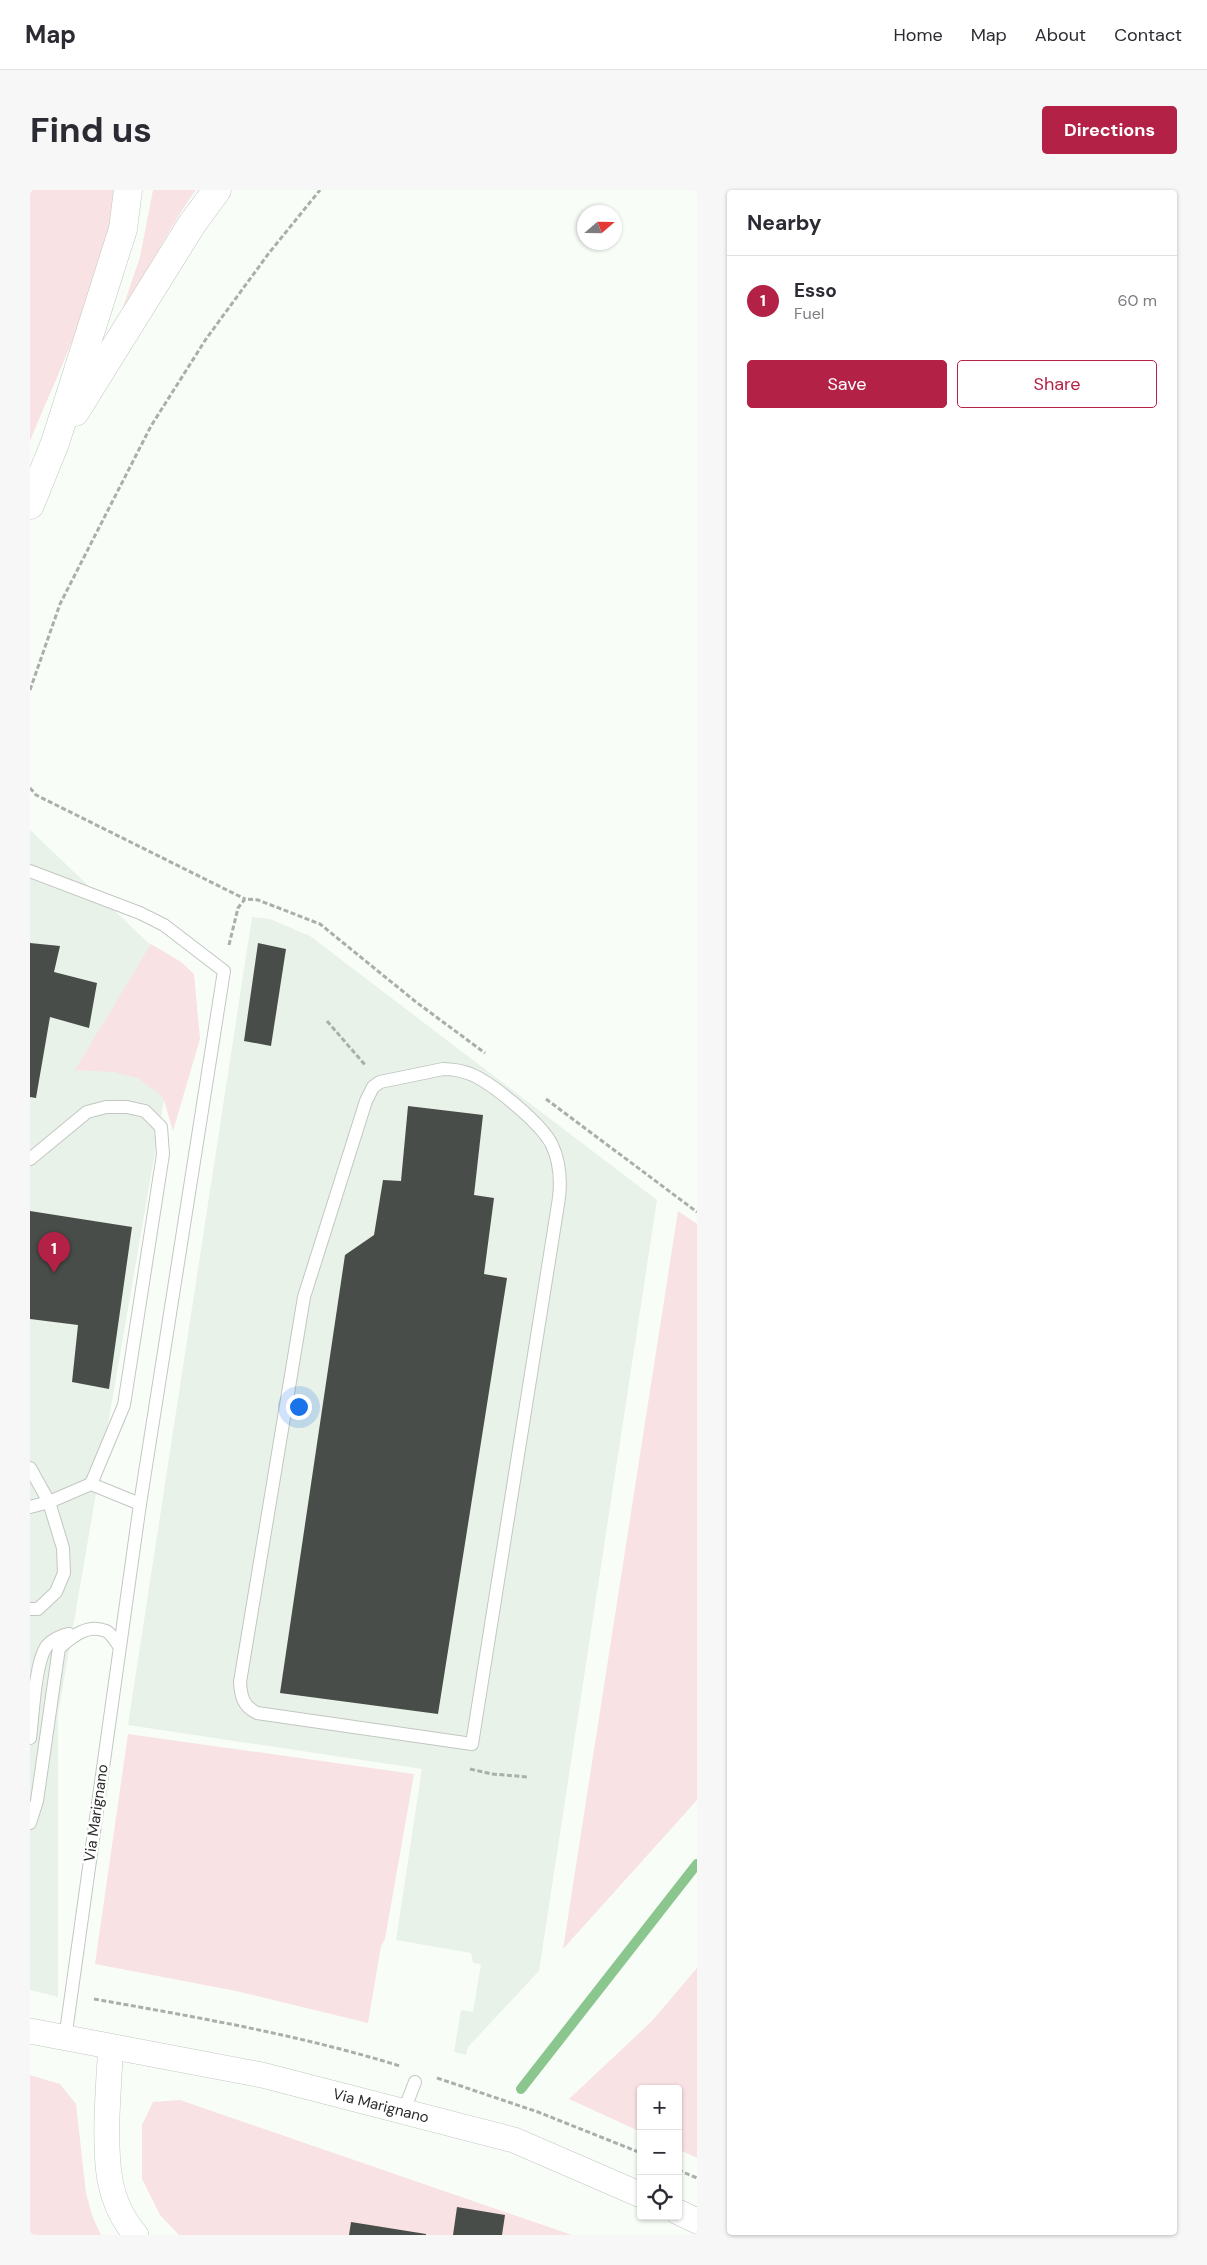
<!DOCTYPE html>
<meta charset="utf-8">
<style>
:root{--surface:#fff;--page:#f7f7f7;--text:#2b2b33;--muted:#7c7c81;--line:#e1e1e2;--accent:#b32146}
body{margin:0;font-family:"DM Sans",sans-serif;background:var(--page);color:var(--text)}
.controls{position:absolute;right:15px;bottom:15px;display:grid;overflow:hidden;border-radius:5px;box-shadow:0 1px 4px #0004}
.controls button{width:45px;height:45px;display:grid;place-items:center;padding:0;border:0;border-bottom:1px solid var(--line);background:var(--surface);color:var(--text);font:25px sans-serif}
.compass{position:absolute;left:547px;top:15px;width:45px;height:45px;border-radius:50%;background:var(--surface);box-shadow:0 1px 4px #0004;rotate:70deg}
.you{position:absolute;left:268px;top:1216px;width:18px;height:18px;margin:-12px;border:4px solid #fff;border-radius:50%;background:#1a73e8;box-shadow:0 0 0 8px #1a73e833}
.badge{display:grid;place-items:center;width:32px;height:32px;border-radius:50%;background:var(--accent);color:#fff;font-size:16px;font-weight:700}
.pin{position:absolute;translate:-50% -41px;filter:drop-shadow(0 1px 2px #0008)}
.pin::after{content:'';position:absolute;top:26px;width:18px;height:15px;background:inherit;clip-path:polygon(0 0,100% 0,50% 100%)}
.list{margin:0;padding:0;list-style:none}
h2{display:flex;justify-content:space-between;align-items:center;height:65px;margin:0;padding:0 20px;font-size:21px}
h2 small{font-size:16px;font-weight:400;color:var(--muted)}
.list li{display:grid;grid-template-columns:32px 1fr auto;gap:15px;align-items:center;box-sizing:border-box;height:90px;padding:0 20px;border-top:1px solid var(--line)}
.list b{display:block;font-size:19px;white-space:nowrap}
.list p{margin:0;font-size:16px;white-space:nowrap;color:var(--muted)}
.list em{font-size:16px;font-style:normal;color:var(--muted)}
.actions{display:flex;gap:10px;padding:15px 20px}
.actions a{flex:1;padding:11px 0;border:1px solid var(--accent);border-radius:5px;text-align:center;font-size:18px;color:var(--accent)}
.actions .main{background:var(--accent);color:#fff}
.icon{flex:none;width:28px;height:28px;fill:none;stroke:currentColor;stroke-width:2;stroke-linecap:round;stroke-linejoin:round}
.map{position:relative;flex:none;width:667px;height:2045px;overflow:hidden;border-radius:5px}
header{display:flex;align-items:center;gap:30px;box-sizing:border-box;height:70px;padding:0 25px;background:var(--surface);border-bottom:1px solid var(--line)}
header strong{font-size:24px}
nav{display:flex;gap:28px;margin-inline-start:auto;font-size:18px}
.intro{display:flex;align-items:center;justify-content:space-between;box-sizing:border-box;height:120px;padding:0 30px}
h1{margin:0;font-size:35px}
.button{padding:12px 22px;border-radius:5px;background:var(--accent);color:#fff;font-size:18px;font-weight:700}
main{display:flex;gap:30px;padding:0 30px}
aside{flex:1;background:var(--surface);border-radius:5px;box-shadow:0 1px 4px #0004}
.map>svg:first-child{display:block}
.built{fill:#e8f2e8}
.green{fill:#f9e2e3}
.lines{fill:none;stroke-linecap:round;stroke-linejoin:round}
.stream{stroke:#8ac68d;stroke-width:10}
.building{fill:#494d49}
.service-casing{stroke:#c2c7c2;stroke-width:14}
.minor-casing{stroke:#c2c7c2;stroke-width:26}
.motorway-casing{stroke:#c2c7c2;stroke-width:29}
.path{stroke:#abafab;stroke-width:3;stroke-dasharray:5 2.5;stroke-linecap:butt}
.service{stroke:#fff;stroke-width:12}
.minor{stroke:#fff;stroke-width:25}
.motorway{stroke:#fff;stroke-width:28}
.labels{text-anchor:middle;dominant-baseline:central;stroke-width:5;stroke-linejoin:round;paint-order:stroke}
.street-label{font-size:15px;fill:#292b29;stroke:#fff}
</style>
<header>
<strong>Map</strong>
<nav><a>Home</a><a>Map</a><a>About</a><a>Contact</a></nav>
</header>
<div class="intro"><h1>Find us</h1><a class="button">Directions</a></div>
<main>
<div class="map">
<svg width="667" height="2045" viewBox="0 0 667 2045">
<rect width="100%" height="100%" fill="#f8fdf8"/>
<g class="built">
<path d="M 0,640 L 155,788 L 28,1524 L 28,1807 L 0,1800 Z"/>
<path d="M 222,727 L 240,729 L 280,746 L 627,1010 L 509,1781 L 438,1857 L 436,1865 L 424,1862 L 431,1820 L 443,1822 L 451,1774 L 443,1773 L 441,1763 L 366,1750 L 392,1579 L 98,1535 Z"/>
</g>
<g class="green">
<path d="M 0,0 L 86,0 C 76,83 32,174 0,251 Z"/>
<path d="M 123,0 L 166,0 L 154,17 L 91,123 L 110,67 Z"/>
<path d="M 121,754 L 151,772 L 164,784 L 170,849 L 143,941 L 133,907 L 108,888 L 83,882 L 45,880 Z"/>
<path d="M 648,1021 L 667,1034 L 667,1610 L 533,1759 Z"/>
<path d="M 98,1544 L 384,1584 L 355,1749 L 351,1756 L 338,1833 L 206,1801 L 65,1774 Z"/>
<path d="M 667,1778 L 667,1968 L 648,1959 L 648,1899 L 611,1899 L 611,1942 L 539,1909 L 622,1831 Z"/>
<path d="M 0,1885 L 30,1894 L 46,1914 L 56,2003 L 63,2028 L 71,2045 L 0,2045 Z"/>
<path d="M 150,1910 L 542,2045 L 149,2045 L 130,2025 L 112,1989 L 112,1935 L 123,1912 Z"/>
</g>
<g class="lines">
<path class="stream" d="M 491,1899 L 667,1674"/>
</g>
<g class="building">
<path d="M 0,753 L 30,756 L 24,782 L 67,793 L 59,838 L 20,827 L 6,908 L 0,907 Z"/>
<path d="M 228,753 L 256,759 L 241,856 L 214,851 Z"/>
<path d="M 378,916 L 453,925 L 444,1005 L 464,1008 L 454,1084 L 477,1088 L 408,1524 L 250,1503 L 315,1065 L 344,1045 L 353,990 L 371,991 Z"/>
<path d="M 0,1021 L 102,1037 L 79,1199 L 42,1192 L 48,1135 L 0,1129 Z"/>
<path d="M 427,2017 L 475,2025 L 472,2045 L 423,2045 Z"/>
<path d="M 321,2032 L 396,2044 L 396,2045 L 319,2045 Z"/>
</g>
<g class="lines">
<defs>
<g id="service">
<path d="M 0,681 L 110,723 L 134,735 L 194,781 L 110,1314 L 35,1849"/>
<path d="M 413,879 C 423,879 433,881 443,885 C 464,895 512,934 522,955 C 530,972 531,990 529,1008 L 442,1554 L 227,1523 C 213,1516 211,1507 210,1492 L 274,1107 L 336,911 L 343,897 L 350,892 Z"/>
<path d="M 0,969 L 57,922 L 76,917 L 97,917 L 115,921 L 131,937 L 133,964 L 94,1215 L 61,1294"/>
<path d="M 0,1278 L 19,1312 L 33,1358 L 34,1383 L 26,1402 L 8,1419 L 0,1419"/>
<path d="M 0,1317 L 19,1312 L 61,1294 L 110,1314"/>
<path d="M 0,1548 C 3,1525 5,1474 16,1457 C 21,1450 32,1445 39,1444"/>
<path d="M 0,1633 L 7,1611 L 29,1458 C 42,1447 57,1433 76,1441 C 81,1443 86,1452 89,1456"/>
<path d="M 373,1923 L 385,1892"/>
</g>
<g id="minor">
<path id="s1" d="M 0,1841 L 232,1885 L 484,1950 L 611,2005"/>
<path d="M 81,1857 C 79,1880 78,1903 77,1926 C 76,1970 76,2011 106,2045"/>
<path d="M 648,2022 L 667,2031"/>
</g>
<g id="motorway">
<path d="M 45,222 L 162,34 L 187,0"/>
<path d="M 0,315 L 25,253 L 93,39 L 98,0"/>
</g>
</defs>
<use href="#service" class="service-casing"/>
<use href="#minor" class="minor-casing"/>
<use href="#motorway" class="motorway-casing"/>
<g class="path">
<path d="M 0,500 L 30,414 L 121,236 L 176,149 L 239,63 L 290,0"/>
<path d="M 0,598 L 6,605 L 215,709"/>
<path d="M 199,755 L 208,718 L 215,709 L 228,710 L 290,734 L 386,812 L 455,863"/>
<path d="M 297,831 L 336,876"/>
<path d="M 516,909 L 667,1022"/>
<path d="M 440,1579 L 462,1584 L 498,1587"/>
<path d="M 64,1809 C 166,1827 270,1845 370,1876"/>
<path d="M 407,1888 L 508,1922 L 611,1963"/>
<path d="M 648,1980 L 667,1988"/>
</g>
<use href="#service" class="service"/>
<use href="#minor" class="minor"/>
<use href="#motorway" class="motorway"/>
</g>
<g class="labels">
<g class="street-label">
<text transform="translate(66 1623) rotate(-82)">Via Marignano</text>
<text stroke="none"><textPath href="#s1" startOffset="359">Via Marignano</textPath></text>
</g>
</g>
</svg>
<div class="controls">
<button>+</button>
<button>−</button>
<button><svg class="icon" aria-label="locate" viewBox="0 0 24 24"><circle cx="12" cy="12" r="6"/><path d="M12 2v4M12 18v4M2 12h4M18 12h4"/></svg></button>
</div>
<svg class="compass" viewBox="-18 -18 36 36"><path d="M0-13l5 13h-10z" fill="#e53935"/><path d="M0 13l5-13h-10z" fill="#7c7c81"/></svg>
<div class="you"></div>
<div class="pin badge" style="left:24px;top:1083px">1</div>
</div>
<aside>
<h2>Nearby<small></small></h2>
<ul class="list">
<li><span class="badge">1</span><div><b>Esso</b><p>Fuel</p></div><em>60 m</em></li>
</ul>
<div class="actions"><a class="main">Save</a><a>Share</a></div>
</aside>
</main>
